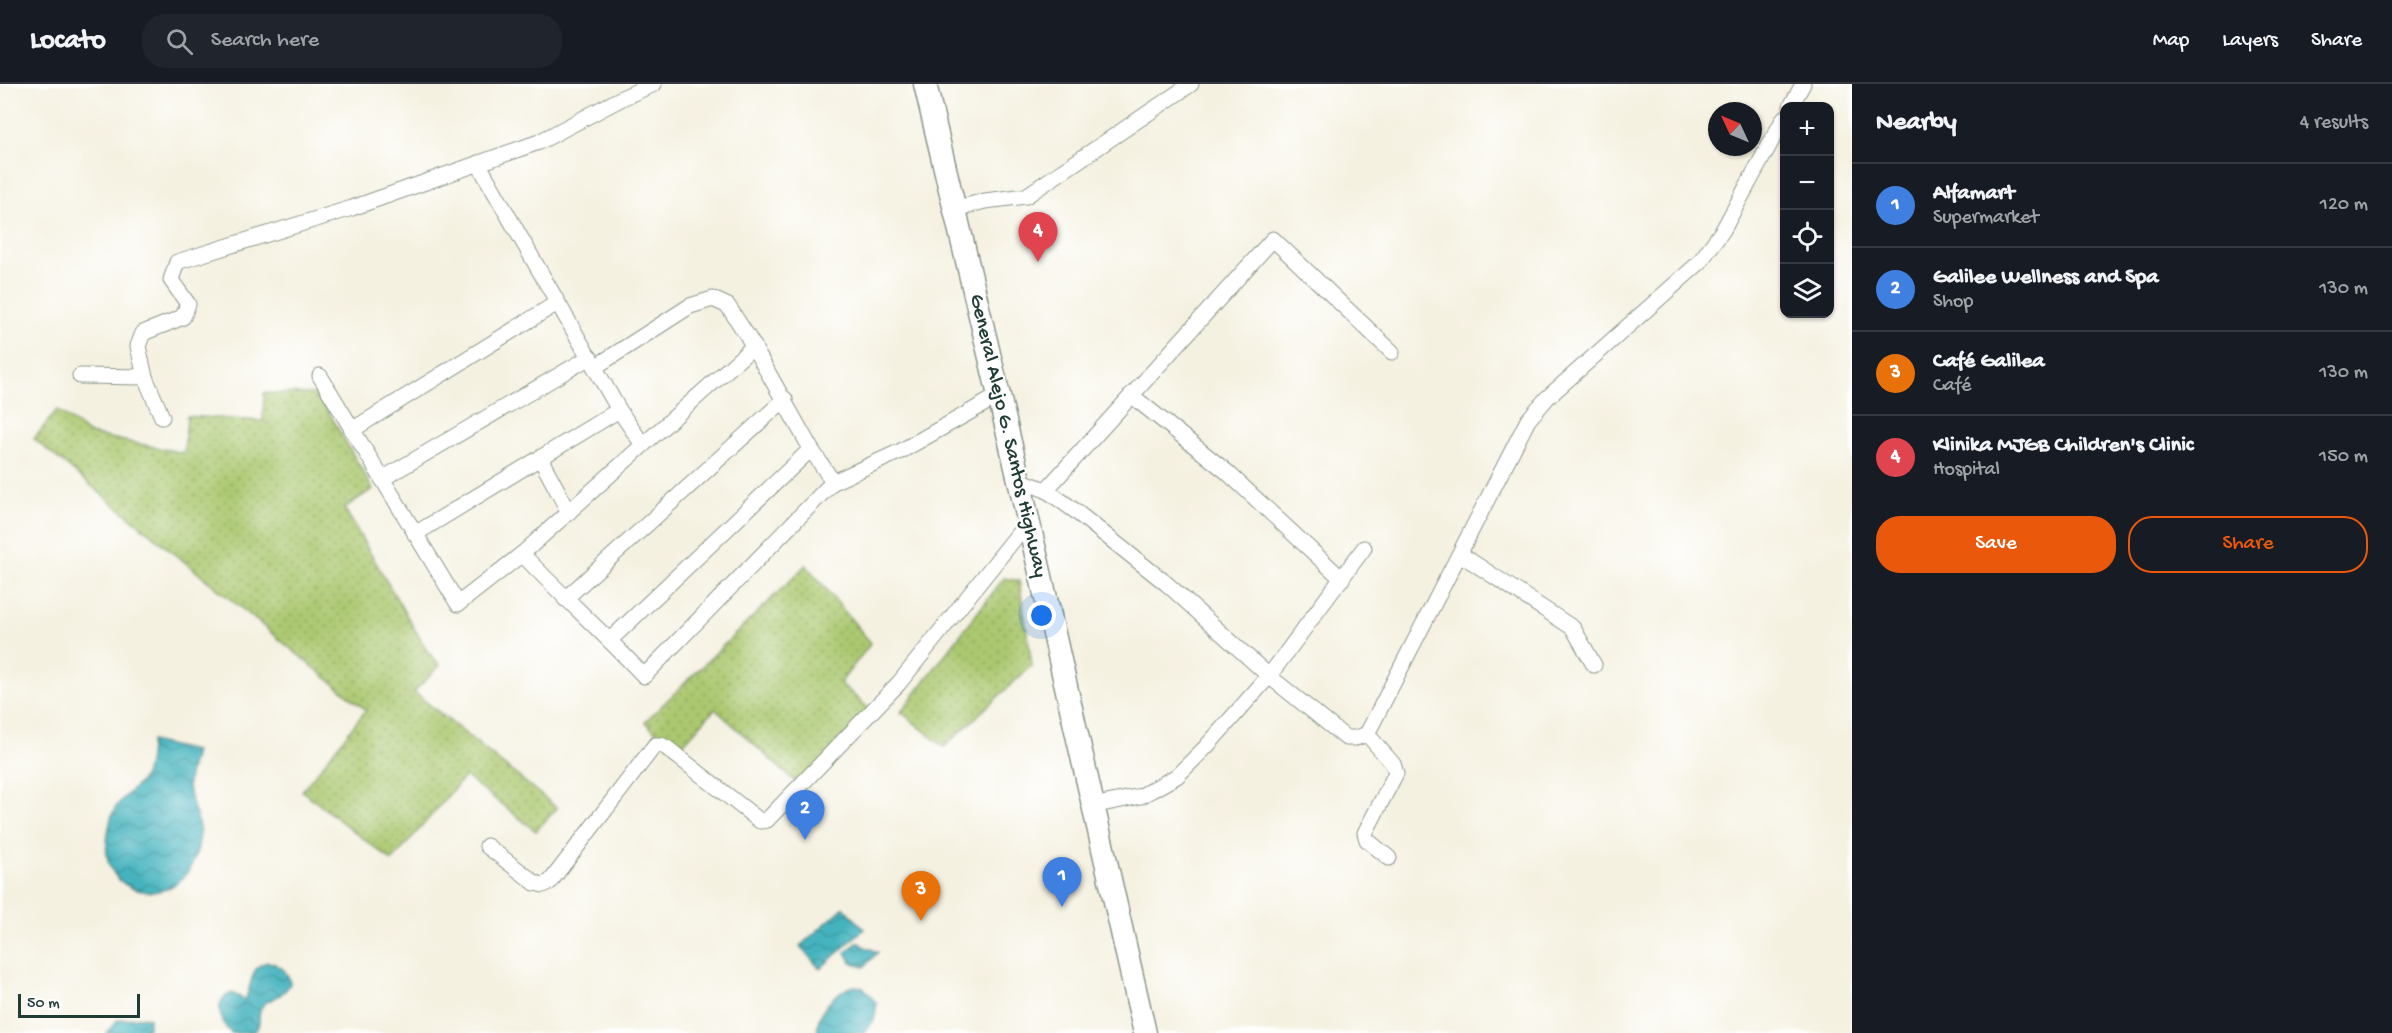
<!DOCTYPE html>
<meta charset="utf-8">
<style>
:root{--surface:#171b24;--page:#20242c;--text:#f1f3f6;--muted:#9ea1a6;--line:#363941;--accent:#ea580c}
body{margin:0;font-family:"Gochi Hand",sans-serif;background:var(--page);color:var(--text)}
.controls{position:absolute;right:18px;top:18px;display:grid;overflow:hidden;border-radius:12px;box-shadow:0 2px 4px #0004}
.controls button{width:54px;height:54px;display:grid;place-items:center;padding:0;border:0;border-bottom:2px solid var(--line);background:var(--surface);color:var(--text);font:30px sans-serif}
.compass{position:absolute;left:1708px;top:18px;width:54px;height:54px;border-radius:50%;background:var(--surface);box-shadow:0 2px 4px #0004;rotate:314deg}
.scale{position:absolute;left:18px;bottom:15px;width:122px;box-sizing:border-box;padding-left:6px;border:3px solid #1f3d34;border-top:0;font-size:16px;line-height:21px;white-space:nowrap;color:#1f3d34;-webkit-text-stroke:4px #fff;paint-order:stroke}
.you{position:absolute;left:1042px;top:532px;width:21px;height:21px;margin:-15px;border:4px solid #fff;border-radius:50%;background:#1a73e8;box-shadow:0 0 0 9px #1a73e833}
.badge{display:grid;place-items:center;width:39px;height:39px;border-radius:50%;background:var(--accent);color:#fff;font-size:20px;font-weight:700}
.pin{position:absolute;translate:-50% -50px;filter:drop-shadow(0 2px 3px #0008)}
.pin::after{content:'';position:absolute;top:32px;width:21px;height:18px;background:inherit;clip-path:polygon(0 0,100% 0,50% 100%)}
.list{margin:0;padding:0;list-style:none}
h2{display:flex;justify-content:space-between;align-items:center;height:78px;margin:0;padding:0 24px;font-size:26px}
h2 small{font-size:20px;font-weight:400;color:var(--muted)}
.list li{display:grid;grid-template-columns:39px 1fr auto;gap:18px;align-items:center;box-sizing:border-box;height:84px;padding:0 24px;border-top:2px solid var(--line)}
.list b{display:block;font-size:22px;white-space:nowrap}
.list p{margin:0;font-size:20px;white-space:nowrap;color:var(--muted)}
.list em{font-size:20px;font-style:normal;color:var(--muted)}
.actions{display:flex;gap:12px;padding:18px 24px}
.actions a{flex:1;padding:14px 0;border:2px solid var(--accent);border-radius:24px;text-align:center;font-size:21px;color:var(--accent)}
.actions .main{background:var(--accent);color:#fff}
.icon{flex:none;width:33px;height:33px;fill:none;stroke:currentColor;stroke-width:2;stroke-linecap:round;stroke-linejoin:round}
.map{position:relative;flex:none;width:1852px;height:949px;overflow:hidden}
header{display:flex;align-items:center;gap:36px;box-sizing:border-box;height:84px;padding:0 30px;background:var(--surface);border-bottom:2px solid var(--line)}
header strong{font-size:28px}
nav{display:flex;gap:33px;margin-inline-start:auto;font-size:21px}
.search{width:420px;height:54px;background:var(--page);display:flex;align-items:center;gap:15px;box-sizing:border-box;padding:0 21px;border-radius:24px;color:var(--muted);font-size:22px}
main{display:flex}
aside{flex:1;background:var(--surface)}
.map>svg:first-child{display:block}
.grass{fill:url(#grass-dots);stroke:#658252;stroke-width:1.5}
.water{fill:url(#water-waves);stroke:#327879;stroke-width:1.5}
.lines{fill:none;stroke-linecap:round;stroke-linejoin:round}
.street-casing{stroke:#8a978a;stroke-width:17}
.secondary-casing{stroke:#8a978a;stroke-width:25}
.street{stroke:#fff;stroke-width:15}
.secondary{stroke:#fff;stroke-width:22}
.labels{text-anchor:middle;dominant-baseline:central;stroke-width:4.5;stroke-linejoin:round;paint-order:stroke}
.street-label{font-size:21px;fill:#1f3d34;stroke:#fff}
</style>
<header>
<strong>Locato</strong>
<div class="search"><svg class="icon" aria-label="search" viewBox="0 0 24 24"><circle cx="10" cy="10" r="6"/><path d="M15 15l6 6"/></svg>Search here</div>
<nav><a>Map</a><a>Layers</a><a>Share</a></nav>
</header>
<main>
<div class="map">
<svg width="1852" height="949" viewBox="0 0 1852 949">
<defs>
<pattern id="grass-dots" width="8" height="8" patternUnits="userSpaceOnUse" patternTransform="scale(1.5)"><rect width="8" height="8" fill="#abc86f"/><path d="M2 2h.1M6 6h.1" fill="none" stroke="#8ba45c" stroke-width="1.8" stroke-linecap="round"/></pattern>
<pattern id="water-waves" width="16" height="10" patternUnits="userSpaceOnUse" patternTransform="scale(1.5)"><rect width="16" height="10" fill="#44b3be"/><path d="M0 5q4-4 8 0t8 0" fill="none" stroke="#38939b"/></pattern>
</defs>
<rect width="100%" height="100%" fill="#fff"/>
<filter id="ink" filterUnits="userSpaceOnUse"><feTurbulence type="fractalNoise" baseFrequency=".0167" numOctaves="2"/><feDisplacementMap in="SourceGraphic" scale="12" xChannelSelector="R" yChannelSelector="G"/><feConvolveMatrix kernelMatrix="1 2 1 2 8 2 1 2 1" color-interpolation-filters="sRGB"/></filter>
<filter id="wash" filterUnits="userSpaceOnUse"><feTurbulence type="fractalNoise" baseFrequency=".008" numOctaves="4" result="noise"/><feDisplacementMap in="SourceGraphic" scale="24" xChannelSelector="R" yChannelSelector="G"/><feGaussianBlur stdDeviation="1.35" result="paint"/><feColorMatrix in="noise" values="0 0 0 0 0 0 0 0 0 0 0 0 0 0 0 0 0 1.4 0 .05"/><feComposite in="paint" operator="in"/></filter>
<g filter="url(#wash)">
<rect width="100%" height="100%" fill="#f5f1e1"/>
<g class="grass">
<path d="M 264,309 L 318,310 L 373,405 L 344,424 L 426,565 L 440,581 L 414,608 L 557,724 L 536,747 L 465,692 L 392,777 L 302,707 L 366,626 L 34,355 L 57,326 L 90,350 L 184,369 L 187,332 L 263,337 Z"/>
<path d="M 806,481 L 871,559 L 840,599 L 874,629 L 801,703 L 715,625 L 676,668 L 645,638 Z"/>
<path d="M 1004,494 L 1019,497 L 1032,581 L 944,663 L 901,628 Z"/>
</g>
<g class="water">
<path d="M 151,657 L 195,667 C 193,678 187,693 188,703 C 194,736 208,742 193,778 C 172,828 100,811 107,758 C 108,748 110,731 116,723 C 123,712 136,704 144,693 C 149,684 149,667 151,657 Z"/>
<path d="M 844,823 L 864,845 L 820,885 L 800,862 Z"/>
<path d="M 858,858 L 865,863 L 878,868 L 864,883 L 851,878 L 846,868 Z"/>
<path d="M 268,878 C 280,880 289,888 290,900 C 279,918 267,913 261,924 C 257,931 262,941 255,947 C 250,949 238,949 231,949 C 220,938 212,916 232,909 L 245,916 C 252,903 250,880 268,878 Z"/>
<path d="M 855,902 L 864,904 L 877,920 L 874,936 L 865,949 L 818,949 C 814,930 837,905 855,902 Z"/>
<path d="M 141,933 L 149,934 L 149,941 L 144,949 L 107,949 L 117,936 Z"/>
</g>
</g>
<g filter="url(#ink)">
<g class="lines">
<defs>
<g id="street">
<path d="M 1791,22 L 1803,0"/>
<path d="M 954,125 L 985,117 L 1026,112 L 1191,0"/>
<path d="M 595,283 L 690,222 L 713,215 L 728,222 L 748,253 L 811,365 L 833,398"/>
<path d="M 80,292 L 145,293"/>
<path d="M 320,292 L 458,520 L 522,470 L 643,361 L 619,326 L 478,79"/>
<path d="M 1131,311 L 1227,388 L 1342,495"/>
<path d="M 162,333 L 145,293 L 138,262 L 143,249 L 183,233 L 188,220 L 171,196 L 177,178 L 352,124 L 539,58 L 624,13 L 654,0"/>
<path d="M 352,346 L 557,219"/>
<path d="M 643,361 L 754,262"/>
<path d="M 540,374 L 569,428"/>
<path d="M 382,395 L 590,273"/>
<path d="M 1019,396 L 1046,406 L 1074,426 L 1167,500 L 1269,592 L 1346,654 L 1356,654 L 1367,650 L 1528,336 L 1547,314 L 1699,179 L 1723,146 L 1784,34"/>
<path d="M 1046,406 L 1273,155 L 1392,268"/>
<path d="M 415,450 L 619,326"/>
<path d="M 522,470 C 562,512 605,550 644,592 L 833,398 L 901,367 L 998,312"/>
<path d="M 1460,470 L 1573,544 L 1594,581"/>
<path d="M 565,515 L 785,315"/>
<path d="M 610,556 L 811,365"/>
<path d="M 1367,650 L 1393,680 L 1396,689 L 1365,749 L 1367,756 L 1389,774"/>
<path d="M 1092,722 L 1141,712 L 1177,692 L 1206,663 L 1269,592 L 1364,464"/>
<path d="M 487,762 L 535,799 L 543,801 L 550,798 L 655,661 L 661,661 L 667,664 L 760,737 L 767,736 L 899,599 L 1027,439"/>
</g>
<path id="secondary" d="M 925,0 L 1019,396 L 1145,949"/>
</defs>
<use href="#street" class="street-casing"/>
<use href="#secondary" class="secondary-casing"/>
<use href="#street" class="street"/>
<use href="#secondary" class="secondary"/>
</g>
</g>
<g class="labels">
<g class="street-label">
<text transform="translate(1007 352) rotate(77)">General Alejo G. Santos Highway</text>
</g>
</g>
</svg>
<div class="controls">
<button>+</button>
<button>−</button>
<button><svg class="icon" aria-label="locate" viewBox="0 0 24 24"><circle cx="12" cy="12" r="6"/><path d="M12 2v4M12 18v4M2 12h4M18 12h4"/></svg></button>
<button><svg class="icon" aria-label="layers" viewBox="0 0 24 24"><path d="M12 4l9 5-9 5-9-5zM3 14l9 5 9-5"/></svg></button>
</div>
<svg class="compass" viewBox="-18 -18 36 36"><path d="M0-13l5 13h-10z" fill="#e53935"/><path d="M0 13l5-13h-10z" fill="#9ea1a6"/></svg>
<div class="scale">50 m</div>
<div class="you"></div>
<div class="pin badge" style="left:1062px;top:823px;background:#3f7fe0">1</div>
<div class="pin badge" style="left:805px;top:756px;background:#3f7fe0">2</div>
<div class="pin badge" style="left:921px;top:837px;background:#e8710a">3</div>
<div class="pin badge" style="left:1038px;top:178px;background:#e0444e">4</div>
</div>
<aside>
<h2>Nearby<small>4 results</small></h2>
<ul class="list">
<li><span class="badge" style="background:#3f7fe0">1</span><div><b>Alfamart</b><p>Supermarket</p></div><em>120 m</em></li>
<li><span class="badge" style="background:#3f7fe0">2</span><div><b>Galilee Wellness and Spa</b><p>Shop</p></div><em>130 m</em></li>
<li><span class="badge" style="background:#e8710a">3</span><div><b>Café Galilea</b><p>Café</p></div><em>130 m</em></li>
<li><span class="badge" style="background:#e0444e">4</span><div><b>Klinika MJGB Children's Clinic</b><p>Hospital</p></div><em>150 m</em></li>
</ul>
<div class="actions"><a class="main">Save</a><a>Share</a></div>
</aside>
</main>
